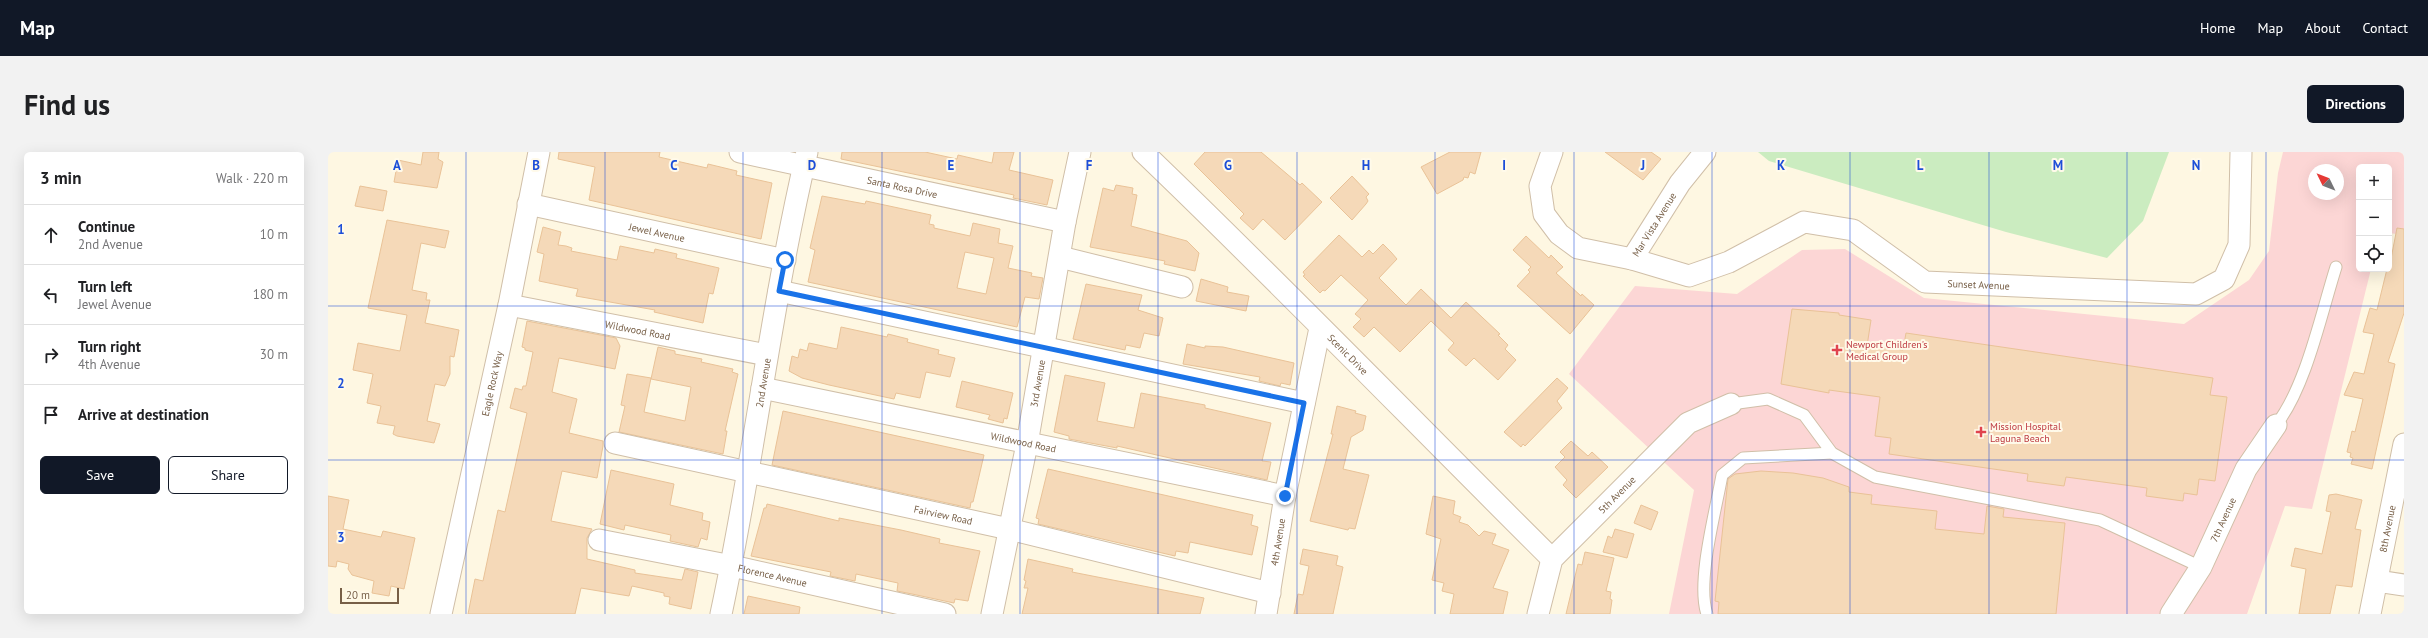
<!DOCTYPE html>
<meta charset="utf-8">
<style>
:root{--surface:#fff;--page:#f2f2f2;--text:#202124;--muted:#757577;--line:#e0e0e0;--accent:#111827}
body{margin:0;font-family:"PT Sans",sans-serif;background:var(--page);color:var(--text)}
.controls{position:absolute;right:12px;top:12px;display:grid;overflow:hidden;border-radius:6px;box-shadow:0 4px 16px #0002}
.controls button{width:36px;height:36px;display:grid;place-items:center;padding:0;border:0;border-bottom:1px solid var(--line);background:var(--surface);color:var(--text);font:20px sans-serif}
.compass{position:absolute;left:1980px;top:12px;width:36px;height:36px;border-radius:50%;background:var(--surface);box-shadow:0 4px 16px #0002;rotate:313deg}
.scale{position:absolute;left:12px;bottom:10px;width:59px;box-sizing:border-box;padding-left:4px;border:2px solid #775f47;border-top:0;font-size:11px;line-height:14px;white-space:nowrap;color:#775f47;-webkit-text-stroke:3px #fffaea;paint-order:stroke}
.stop{position:absolute;width:12px;height:12px;margin:-9px;border:3px solid #1a73e8;border-radius:50%;background:#fff}
.stop.end{background:#1a73e8;border-color:#fff;box-shadow:0 1px 4px #0008}
.list{margin:0;padding:0;list-style:none}
h2{display:flex;justify-content:space-between;align-items:center;height:52px;margin:0;padding:0 16px;font-size:17px}
h2 small{font-size:13px;font-weight:400;color:var(--muted)}
.list li{display:grid;grid-template-columns:26px 1fr auto;gap:12px;align-items:center;box-sizing:border-box;height:60px;padding:0 16px;border-top:1px solid var(--line)}
.list b{display:block;font-size:15px;white-space:nowrap}
.list p{margin:0;font-size:13px;white-space:nowrap;color:var(--muted)}
.list em{font-size:13px;font-style:normal;color:var(--muted)}
.actions{display:flex;gap:8px;padding:12px 16px}
.actions a{flex:1;padding:9px 0;border:1px solid var(--accent);border-radius:6px;text-align:center;font-size:14px;color:var(--accent)}
.actions .main{background:var(--accent);color:#fff}
.icon{flex:none;width:22px;height:22px;fill:none;stroke:currentColor;stroke-width:2;stroke-linecap:round;stroke-linejoin:round}
.map{position:relative;flex:none;width:2076px;height:462px;overflow:hidden;border-radius:6px}
header{display:flex;align-items:center;gap:24px;box-sizing:border-box;height:56px;padding:0 20px;background:var(--accent);color:#fff}
header strong{font-size:19px}
nav{display:flex;gap:22px;margin-inline-start:auto;font-size:14px}
.intro{display:flex;align-items:center;justify-content:space-between;box-sizing:border-box;height:96px;padding:0 24px}
h1{margin:0;font-size:28px}
.button{padding:10px 18px;border-radius:6px;background:var(--accent);color:#fff;font-size:14px;font-weight:700}
main{display:flex;gap:24px;padding:0 24px}
aside{flex:1;background:var(--surface);border-radius:6px;box-shadow:0 4px 16px #0002}
.map>svg:first-child{display:block}
.medical{fill:#fcd6d5;fill-rule:evenodd}
.green{fill:#cbecc0}
.building{fill:#f5d9b8;stroke:#e9c297;fill-rule:evenodd}
.lines{fill:none;stroke-linecap:round;stroke-linejoin:round}
.lane-casing{stroke:#d0bfa8;stroke-width:13}
.street-casing{stroke:#d0bfa8;stroke-width:23}
.lane{stroke:#fff;stroke-width:11}
.street{stroke:#fff;stroke-width:21}
.route{stroke:#1a73e8;stroke-width:5}
.grid{fill:none;stroke:#1d4ed8;stroke-width:1;stroke-opacity:0.55}
.health-dot{fill:#e0444e;stroke:#fffaea;stroke-width:1.5}
.labels{text-anchor:middle;dominant-baseline:central;stroke-width:4;stroke-linejoin:round;paint-order:stroke}
.street-label{font-size:10px;fill:#775f47;stroke:#fffaea}
.health-label{font-size:10px;fill:#be3a42;stroke:#fffaea;text-anchor:start}
.grid-label{font-size:13px;text-anchor:middle;font-weight:bold;fill:#1d4ed8;stroke:#fffaea;stroke-width:4;stroke-linejoin:round;paint-order:stroke}
</style>
<header>
<strong>Map</strong>
<nav><a>Home</a><a>Map</a><a>About</a><a>Contact</a></nav>
</header>
<div class="intro"><h1>Find us</h1><a class="button">Directions</a></div>
<main>
<aside>
<h2>3 min<small>Walk · 220 m</small></h2>
<ul class="list">
<li><svg class="icon" aria-label="ahead" viewBox="0 0 24 24"><path d="M12 20V5M6 11l6-6 6 6"/></svg><div><b>Continue</b><p>2nd Avenue</p></div><em>10 m</em></li>
<li><svg class="icon" aria-label="left" viewBox="0 0 24 24"><path d="M17 20v-9H6M10 6l-5 5 5 5"/></svg><div><b>Turn left</b><p>Jewel Avenue</p></div><em>180 m</em></li>
<li><svg class="icon" aria-label="right" viewBox="0 0 24 24"><path d="M7 20v-9h11M14 6l5 5-5 5"/></svg><div><b>Turn right</b><p>4th Avenue</p></div><em>30 m</em></li>
<li><svg class="icon" aria-label="arrive" viewBox="0 0 24 24"><path d="M6 21V4h12l-3 4 3 4H6"/></svg><div><b>Arrive at destination</b></div></li>
</ul>
<div class="actions"><a class="main">Save</a><a>Share</a></div>
</aside>
<div class="map">
<svg width="2076" height="462" viewBox="0 0 2076 462">
<rect width="100%" height="100%" fill="#fef7e2"/>
<path class="medical" d="M 1955,0 L 2076,0 L 2076,83 L 2061,81 L 2061,15 L 2031,15 L 2031,117 L 2043,117 L 1984,357 L 1957,354 L 1919,462 L 1341,462 L 1366,338 L 1241,222 L 1307,134 L 1409,142 L 1474,98 L 1517,97 L 1596,146 L 1856,172 L 1921,128 L 1941,99 L 1950,21 ZM 1986,18 L 2010,18 L 2010,42 L 1986,42 Z"/>
<path class="green" d="M 1430,0 L 1841,0 L 1815,69 L 1779,106 L 1678,80 L 1441,9 Z"/>
<g class="building">
<path d="M 95,0 L 111,0 L 110,7 L 115,10 L 109,36 L 66,30 L 70,8 L 93,13 Z"/>
<path d="M 231,0 L 332,0 L 331,5 L 379,16 L 380,12 L 409,19 L 408,23 L 444,31 L 433,87 L 261,48 L 267,15 L 230,7 Z"/>
<path d="M 514,0 L 597,0 L 629,7 L 630,3 L 664,11 L 666,0 L 686,0 L 681,18 L 725,28 L 724,32 L 719,53 L 685,46 L 686,43 L 513,7 Z"/>
<path d="M 877,0 L 933,0 L 972,33 L 974,31 L 994,50 L 957,88 L 935,67 L 925,78 L 912,66 L 916,62 L 866,12 Z"/>
<path d="M 1122,0 L 1153,0 L 1147,22 L 1142,20 L 1140,26 L 1136,25 L 1135,28 L 1109,42 L 1093,15 Z"/>
<path d="M 1277,0 L 1323,0 L 1333,7 L 1315,28 Z"/>
<path d="M 1024,24 L 1041,42 L 1038,45 L 1040,49 L 1038,52 L 1024,68 L 1002,46 Z"/>
<path d="M 788,33 L 805,36 L 804,42 L 809,43 L 803,74 L 859,89 L 871,101 L 867,119 L 836,112 L 837,109 L 762,95 L 775,36 L 786,39 Z"/>
<path d="M 32,34 L 59,39 L 55,59 L 27,54 Z"/>
<path d="M 494,44 L 537,52 L 538,49 L 603,63 L 601,72 L 606,73 L 606,76 L 642,84 L 645,71 L 672,77 L 670,91 L 685,94 L 680,116 L 704,121 L 703,124 L 715,126 L 711,147 L 697,145 L 689,175 L 480,130 L 487,98 L 482,96 ZM 637,100 L 666,106 L 658,142 L 629,136 Z"/>
<path d="M 59,68 L 121,79 L 117,96 L 93,91 L 84,138 L 99,141 L 98,148 L 102,148 L 97,171 L 131,178 L 126,205 L 122,204 L 122,222 L 117,234 L 107,232 L 99,269 L 112,272 L 106,291 L 69,284 L 65,282 L 67,274 L 49,271 L 53,254 L 39,251 L 45,222 L 25,218 L 30,191 L 72,199 L 79,163 L 40,156 Z"/>
<path d="M 215,75 L 233,80 L 230,93 L 238,94 L 244,96 L 243,99 L 289,108 L 292,94 L 326,101 L 327,97 L 349,102 L 348,106 L 391,116 L 385,142 L 381,141 L 375,171 L 326,160 L 327,158 L 248,144 L 250,137 L 211,129 L 216,102 L 209,100 Z"/>
<path d="M 2069,76 L 2076,77 L 2076,161 L 2060,210 L 2067,212 L 2044,317 L 2023,312 L 2025,306 L 2022,305 L 2023,301 L 2019,300 L 2024,279 L 2027,280 L 2035,247 L 2016,243 L 2026,220 L 2036,222 L 2046,182 L 2035,180 L 2042,156 L 2049,158 L 2059,117 L 2061,117 Z"/>
<path d="M 1011,83 L 1034,105 L 1041,98 L 1045,102 L 1055,92 L 1063,100 L 1069,107 L 1051,126 L 1078,153 L 1093,137 L 1123,166 L 1138,150 L 1172,182 L 1170,183 L 1180,193 L 1177,197 L 1188,208 L 1170,228 L 1146,206 L 1138,214 L 1120,198 L 1126,191 L 1103,169 L 1072,200 L 1046,175 L 1036,185 L 1025,175 L 1033,167 L 1027,162 L 1040,148 L 1013,123 L 997,139 L 995,138 L 992,141 L 975,124 L 977,123 L 975,120 Z"/>
<path d="M 1198,84 L 1221,106 L 1223,103 L 1235,115 L 1228,121 L 1253,144 L 1254,142 L 1266,153 L 1242,182 L 1189,134 L 1202,120 L 1200,118 L 1203,115 L 1185,98 Z"/>
<path d="M 873,127 L 900,135 L 899,140 L 921,144 L 918,159 L 868,149 Z"/>
<path d="M 758,132 L 814,143 L 810,158 L 835,166 L 831,184 L 816,181 L 812,196 L 798,193 L 797,198 L 745,187 Z"/>
<path d="M 1464,157 L 1511,161 L 1511,163 L 1543,168 L 1539,194 L 1575,198 L 1578,181 L 1885,226 L 1882,243 L 1899,245 L 1887,329 L 1871,327 L 1869,343 L 1856,341 L 1855,349 L 1818,344 L 1819,336 L 1738,325 L 1736,334 L 1699,329 L 1700,322 L 1561,302 L 1563,286 L 1547,284 L 1552,245 L 1501,238 L 1501,241 L 1453,232 Z"/>
<path d="M 199,169 L 283,185 L 288,186 L 292,194 L 287,217 L 231,206 L 224,240 L 249,247 L 241,281 L 275,289 L 275,294 L 269,326 L 234,319 L 223,369 L 264,377 L 259,386 L 259,407 L 307,418 L 307,421 L 354,428 L 357,417 L 370,420 L 363,457 L 341,452 L 342,445 L 336,444 L 336,441 L 304,434 L 301,444 L 253,436 L 247,462 L 140,462 L 147,427 L 155,429 L 170,358 L 177,360 L 199,261 L 182,256 L 187,236 L 194,238 L 195,234 L 198,234 L 205,200 L 197,198 L 197,196 L 194,195 Z"/>
<path d="M 513,175 L 559,185 L 560,182 L 580,187 L 579,190 L 611,198 L 610,202 L 627,206 L 622,225 L 598,220 L 592,246 L 568,241 L 566,247 L 501,233 L 474,226 L 461,219 L 464,204 L 470,206 L 472,197 L 479,199 L 481,191 L 509,197 Z"/>
<path d="M 859,192 L 877,196 L 877,194 L 895,195 L 966,211 L 962,233 L 953,231 L 952,234 L 931,229 L 932,225 L 855,212 Z"/>
<path d="M 330,195 L 347,199 L 347,202 L 374,207 L 373,210 L 405,217 L 404,220 L 410,222 L 397,279 L 399,279 L 395,302 L 291,280 L 297,254 L 293,253 L 299,222 L 323,226 L 316,260 L 357,269 L 363,235 L 323,227 Z"/>
<path d="M 737,223 L 777,231 L 769,269 L 806,276 L 813,241 L 877,253 L 877,256 L 943,271 L 934,309 L 943,310 L 939,328 L 789,294 L 789,296 L 741,287 L 741,284 L 726,280 Z"/>
<path d="M 1229,226 L 1240,236 L 1229,249 L 1234,256 L 1197,294 L 1195,292 L 1193,295 L 1176,280 Z"/>
<path d="M 634,229 L 685,241 L 679,267 L 676,266 L 675,271 L 660,267 L 662,263 L 628,255 Z"/>
<path d="M 1009,254 L 1028,259 L 1027,261 L 1038,264 L 1035,278 L 1023,285 L 1015,317 L 1041,323 L 1027,377 L 1021,376 L 1020,378 L 982,369 L 1005,282 L 1003,282 Z"/>
<path d="M 455,259 L 656,303 L 645,350 L 643,350 L 642,356 L 444,313 Z"/>
<path d="M 1243,289 L 1260,304 L 1264,300 L 1280,315 L 1248,346 L 1235,333 L 1239,328 L 1227,315 L 1237,305 L 1232,300 Z"/>
<path d="M 720,317 L 925,363 L 923,373 L 930,375 L 924,403 L 862,390 L 860,401 L 848,399 L 847,404 L 710,372 L 711,367 L 708,366 Z"/>
<path d="M 283,318 L 346,332 L 342,353 L 375,361 L 374,368 L 382,370 L 379,388 L 373,386 L 370,395 L 342,389 L 343,383 L 297,373 L 296,378 L 272,372 Z"/>
<path d="M 1433,319 L 1465,321 L 1495,326 L 1521,335 L 1521,340 L 1544,343 L 1543,352 L 1609,359 L 1607,377 L 1656,382 L 1659,354 L 1676,357 L 1675,365 L 1737,371 L 1728,462 L 1390,462 L 1391,450 L 1387,449 L 1400,327 L 1407,322 Z"/>
<path d="M 2008,342 L 2034,348 L 2027,377 L 2033,378 L 2024,435 L 2008,433 L 2002,462 L 1971,462 L 1978,417 L 1963,414 L 1967,396 L 1994,402 L 2003,360 L 1998,359 L 2001,343 Z"/>
<path d="M 0,344 L 21,348 L 15,377 L 53,385 L 55,379 L 87,386 L 76,437 L 63,434 L 61,444 L 44,441 L 46,429 L 24,423 L 20,417 L 21,412 L 9,409 L 8,415 L 0,414 Z"/>
<path d="M 1105,344 L 1127,349 L 1125,362 L 1133,365 L 1131,370 L 1140,373 L 1151,384 L 1156,379 L 1168,382 L 1164,392 L 1181,398 L 1165,436 L 1180,440 L 1175,462 L 1122,462 L 1126,442 L 1114,439 L 1116,431 L 1104,428 L 1113,387 L 1098,382 Z"/>
<path d="M 439,352 L 511,369 L 511,366 L 573,378 L 612,387 L 611,391 L 652,399 L 640,449 L 627,447 L 626,451 L 584,442 L 569,439 L 570,431 L 528,422 L 527,429 L 502,424 L 503,420 L 423,404 L 436,356 L 438,356 Z"/>
<path d="M 1313,353 L 1330,360 L 1323,378 L 1306,371 Z"/>
<path d="M 1287,377 L 1306,382 L 1299,406 L 1275,400 L 1280,384 L 1284,386 Z"/>
<path d="M 975,397 L 1010,404 L 1008,413 L 1015,415 L 1005,462 L 966,462 L 970,442 L 975,443 L 981,414 L 972,412 Z"/>
<path d="M 1257,400 L 1286,406 L 1278,439 L 1283,440 L 1282,447 L 1284,448 L 1282,462 L 1238,462 L 1250,412 L 1254,413 Z"/>
<path d="M 700,407 L 745,417 L 744,420 L 876,446 L 872,462 L 694,462 L 700,436 L 696,436 L 698,429 L 696,428 Z"/>
<path d="M 420,444 L 472,455 L 471,462 L 416,462 Z"/>
</g>
<g class="lines">
<defs>
<g id="lane">
<path d="M 1403,252 L 1440,247 L 1476,263 L 1504,301 L 1547,325 L 1772,368 L 1873,415"/>
<path d="M 1948,273 C 1978,235 1993,162 2008,115"/>
<path d="M 1379,462 C 1368,430 1388,358 1394,323 L 1415,306 L 1504,301"/>
</g>
<g id="street">
<path id="s1" d="M 412,0 L 737,70"/>
<path id="s2" d="M 815,0 C 954,133 1087,271 1224,407"/>
<path id="s3" d="M 1224,0 L 1212,34 L 1216,62 L 1231,82 L 1250,96 L 1304,107 L 1361,124 L 1401,110 L 1476,70 L 1525,78 L 1597,130 L 1868,142 L 1896,127 L 1911,93 L 1913,0"/>
<path id="s4" d="M 200,52 L 457,108"/>
<path d="M 732,105 L 854,135"/>
<path id="s5" d="M 1304,107 L 1352,31 L 1377,0"/>
<path d="M 451,139 L 976,251"/>
<path id="s6" d="M 181,153 L 439,203"/>
<path id="s7" d="M 434,236 L 957,344"/>
<path id="s8" d="M 287,291 L 681,377 L 942,441"/>
<path id="s9" d="M 271,388 L 404,414 L 617,462"/>
<path d="M 2049,429 L 2076,433"/>
<path id="s10" d="M 113,462 L 181,153 L 211,0"/>
<path id="s11" d="M 393,462 C 426,309 443,153 479,0"/>
<path id="s12" d="M 664,462 L 699,292 L 737,70 L 752,0"/>
<path id="s13" d="M 938,462 L 957,344 L 992,176"/>
<path id="s14" d="M 1210,462 L 1224,407 L 1360,271 L 1403,252"/>
<path id="s15" d="M 1843,462 L 1873,415 L 1918,317 L 1948,273"/>
<path id="s16" d="M 2042,462 L 2076,292"/>
</g>
</defs>
<use href="#lane" class="lane-casing"/>
<use href="#street" class="street-casing"/>
<use href="#lane" class="lane"/>
<use href="#street" class="street"/>
</g>
<g class="lines">
<path class="route" d="M 457,108 L 451,139 L 976,251 L 957,344"/>
</g>
<path class="grid" d="M 138,0 L 138,462M 277,0 L 277,462M 415,0 L 415,462M 554,0 L 554,462M 692,0 L 692,462M 830,0 L 830,462M 969,0 L 969,462M 1107,0 L 1107,462M 1246,0 L 1246,462M 1384,0 L 1384,462M 1522,0 L 1522,462M 1661,0 L 1661,462M 1799,0 L 1799,462M 1938,0 L 1938,462M 0,154 L 2076,154M 0,308 L 2076,308"/>
<g class="health-dot">
<path d="M1507 192h4v4h4v4h-4v4h-4v-4h-4v-4h4z"/>
<path d="M1651 274h4v4h4v4h-4v4h-4v-4h-4v-4h4z"/>
</g>
<g class="labels">
<g class="street-label">
<text stroke="none"><textPath href="#s1" startOffset="166">Santa Rosa Drive</textPath></text>
<text stroke="none"><textPath href="#s5" startOffset="41">Mar Vista Avenue</textPath></text>
<text stroke="none"><textPath href="#s4" startOffset="132">Jewel Avenue</textPath></text>
<text stroke="none"><textPath href="#s3" startOffset="547">Sunset Avenue</textPath></text>
<text stroke="none"><textPath href="#s6" startOffset="131">Wildwood Road</textPath></text>
<text stroke="none"><textPath href="#s2" startOffset="288">Scenic Drive</textPath></text>
<text stroke="none"><textPath href="#s10" startOffset="236">Eagle Rock Way</textPath></text>
<text stroke="none"><textPath href="#s11" startOffset="235">2nd Avenue</textPath></text>
<text stroke="none"><textPath href="#s12" startOffset="235">3rd Avenue</textPath></text>
<text stroke="none"><textPath href="#s7" startOffset="267">Wildwood Road</textPath></text>
<text stroke="none"><textPath href="#s14" startOffset="148">5th Avenue</textPath></text>
<text stroke="none"><textPath href="#s8" startOffset="336">Fairview Road</textPath></text>
<text stroke="none"><textPath href="#s15" startOffset="108">7th Avenue</textPath></text>
<text stroke="none"><textPath href="#s16" startOffset="87">8th Avenue</textPath></text>
<text stroke="none"><textPath href="#s13" startOffset="73">4th Avenue</textPath></text>
<text stroke="none"><textPath href="#s9" startOffset="177">Florence Avenue</textPath></text>
</g>
<g class="health-label">
<text x="1518" y="192">Newport Children's<tspan x="1518" dy="12">Medical Group</tspan></text>
<text x="1662" y="274">Mission Hospital<tspan x="1662" dy="12">Laguna Beach</tspan></text>
</g>
</g>
<g class="grid-label">
<text x="69" y="18">A</text>
<text x="208" y="18">B</text>
<text x="346" y="18">C</text>
<text x="484" y="18">D</text>
<text x="623" y="18">E</text>
<text x="761" y="18">F</text>
<text x="900" y="18">G</text>
<text x="1038" y="18">H</text>
<text x="1176" y="18">I</text>
<text x="1315" y="18">J</text>
<text x="1453" y="18">K</text>
<text x="1592" y="18">L</text>
<text x="1730" y="18">M</text>
<text x="1868" y="18">N</text>
<text x="13" y="82">1</text>
<text x="13" y="236">2</text>
<text x="13" y="390">3</text>
</g>
</svg>
<div class="controls">
<button>+</button>
<button>−</button>
<button><svg class="icon" aria-label="locate" viewBox="0 0 24 24"><circle cx="12" cy="12" r="6"/><path d="M12 2v4M12 18v4M2 12h4M18 12h4"/></svg></button>
</div>
<svg class="compass" viewBox="-18 -18 36 36"><path d="M0-13l5 13h-10z" fill="#e53935"/><path d="M0 13l5-13h-10z" fill="#757577"/></svg>
<div class="scale">20 m</div>
<div class="stop" style="left:457px;top:108px"></div>
<div class="stop end" style="left:957px;top:344px"></div>
</div>
</main>
